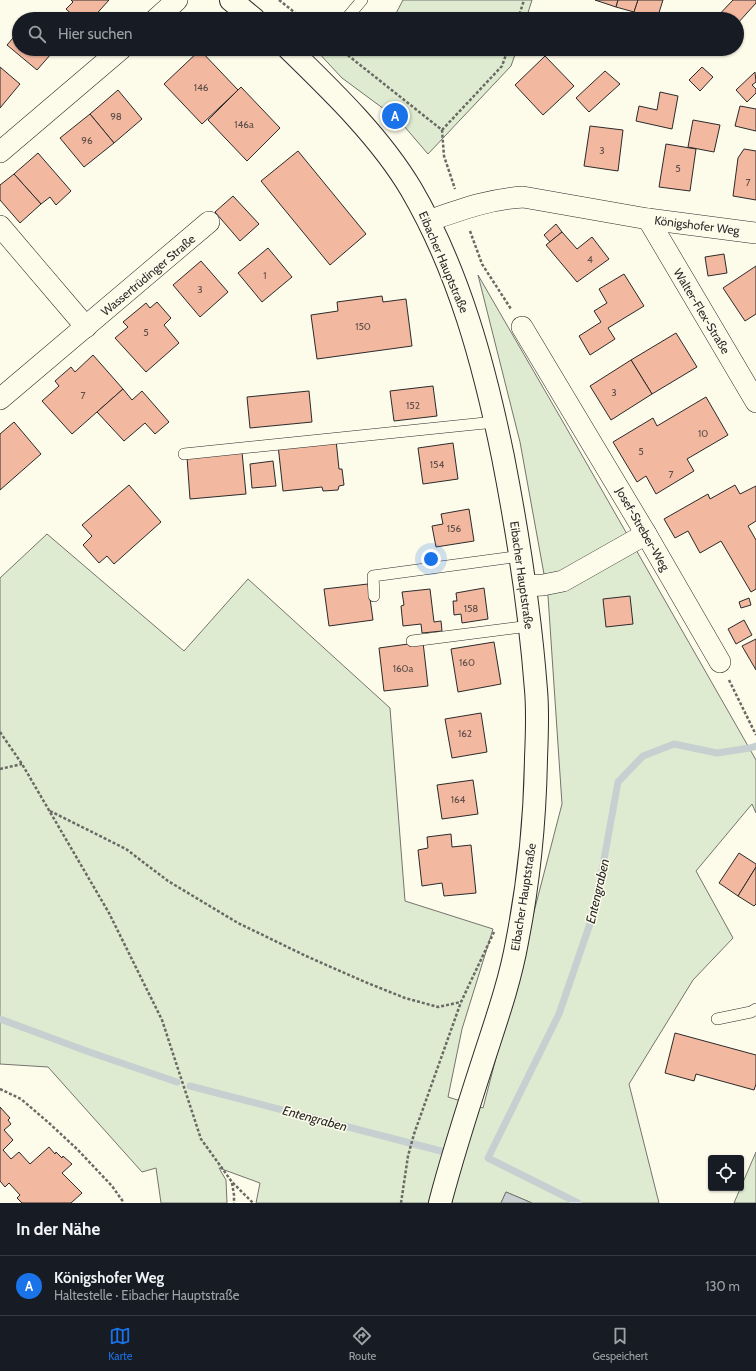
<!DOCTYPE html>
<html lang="de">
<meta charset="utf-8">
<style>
:root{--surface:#171b24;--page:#242831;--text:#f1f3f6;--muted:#9ea1a6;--line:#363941;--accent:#1a73e8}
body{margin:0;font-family:Cabin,sans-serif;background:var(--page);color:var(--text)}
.controls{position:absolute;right:12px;bottom:12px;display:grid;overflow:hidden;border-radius:4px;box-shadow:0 1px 3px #0004}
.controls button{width:36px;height:36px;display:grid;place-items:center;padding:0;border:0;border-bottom:1px solid var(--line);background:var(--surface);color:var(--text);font:20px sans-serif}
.you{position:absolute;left:431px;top:559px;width:14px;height:14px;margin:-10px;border:3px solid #fff;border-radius:50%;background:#1a73e8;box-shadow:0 0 0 6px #1a73e833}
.badge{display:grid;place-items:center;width:26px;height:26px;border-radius:50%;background:var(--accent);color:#fff;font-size:13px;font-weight:700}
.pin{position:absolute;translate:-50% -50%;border:2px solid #fff;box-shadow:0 1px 4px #0006}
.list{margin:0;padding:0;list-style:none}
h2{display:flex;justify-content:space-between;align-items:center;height:52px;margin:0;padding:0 16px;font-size:17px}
h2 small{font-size:13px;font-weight:400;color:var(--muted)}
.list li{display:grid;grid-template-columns:26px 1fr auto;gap:12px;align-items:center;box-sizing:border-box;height:60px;padding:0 16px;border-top:1px solid var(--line)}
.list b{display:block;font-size:15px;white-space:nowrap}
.list p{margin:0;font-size:13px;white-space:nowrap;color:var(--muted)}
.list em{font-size:13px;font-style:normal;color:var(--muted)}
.icon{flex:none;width:22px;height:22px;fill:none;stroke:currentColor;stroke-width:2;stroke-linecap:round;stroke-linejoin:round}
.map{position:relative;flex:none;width:756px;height:1203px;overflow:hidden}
.search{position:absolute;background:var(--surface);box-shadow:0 1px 3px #0004;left:12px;right:12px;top:12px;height:44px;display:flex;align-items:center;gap:10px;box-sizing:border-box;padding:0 14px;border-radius:22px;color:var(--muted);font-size:15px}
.sheet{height:112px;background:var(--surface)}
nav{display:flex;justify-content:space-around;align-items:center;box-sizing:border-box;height:56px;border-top:1px solid var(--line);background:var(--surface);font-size:11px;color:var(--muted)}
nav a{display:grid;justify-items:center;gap:2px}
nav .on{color:var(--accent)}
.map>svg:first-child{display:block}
.green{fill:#deebd1;stroke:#74746e}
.water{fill:#c7d0d0;stroke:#74746e}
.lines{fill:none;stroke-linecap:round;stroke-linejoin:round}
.stream{stroke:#c7d0d0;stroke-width:7}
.building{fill:#f2b8a0;stroke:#2b2b2b}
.service-casing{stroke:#2b2b2b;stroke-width:12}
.minor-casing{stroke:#2b2b2b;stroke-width:22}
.primary-casing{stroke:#2b2b2b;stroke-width:24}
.path{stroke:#6a6964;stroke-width:2.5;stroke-dasharray:3 2;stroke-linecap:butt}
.service{stroke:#fdfbea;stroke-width:11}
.minor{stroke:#fdfbea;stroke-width:21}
.primary{stroke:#fdfbea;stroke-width:22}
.labels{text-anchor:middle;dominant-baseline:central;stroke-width:3;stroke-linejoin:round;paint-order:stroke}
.number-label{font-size:10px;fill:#5d4e48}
.street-label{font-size:12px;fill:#2b2b2b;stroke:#fdfbea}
.water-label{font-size:13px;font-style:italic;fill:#2b2b2b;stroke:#fdfbea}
</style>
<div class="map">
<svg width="756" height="1203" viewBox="0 0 756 1203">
<rect width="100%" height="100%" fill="#fdfbea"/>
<g class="green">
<path d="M 403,0 L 532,0 L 526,19 L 393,19 Z"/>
<path d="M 315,49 L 517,49 L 511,66 L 428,154 L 404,126 L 388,112 L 342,78 Z"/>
<path d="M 478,275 L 563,422 L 756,760 L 756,813 L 752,804 L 696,871 L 733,938 L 693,980 L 629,1084 L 659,1203 L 532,1203 L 506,1192 L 501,1203 L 256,1203 L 260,1183 L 219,1168 L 226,1180 L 227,1203 L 161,1203 L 156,1168 L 142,1172 L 48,1067 L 0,1064 L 0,578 L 47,534 L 184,651 L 248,579 L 390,708 L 405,901 L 493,929 L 462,1029 L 448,1097 L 483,1108 L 562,804 L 548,596 L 520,442 Z"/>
<path d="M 756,1152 L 756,1203 L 734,1203 Z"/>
</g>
<path class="water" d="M 506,1192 L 532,1203 L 501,1203 Z"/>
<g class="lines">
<g class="stream">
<path d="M 0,1019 L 92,1053 L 177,1082"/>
<path d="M 190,1086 L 441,1151"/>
<path d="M 578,1203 L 488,1158 L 559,1014 L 595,909 L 618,782 L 643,756 L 674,744 L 717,753 L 750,748 L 756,746"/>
</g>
</g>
<g class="building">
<path d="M 71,0 L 109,0 L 92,19 L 77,19 L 66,9 L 73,2 Z"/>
<path d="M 595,0 L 618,0 L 616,7 Z"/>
<path d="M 618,0 L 638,0 L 634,12 L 616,7 Z"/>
<path d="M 638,0 L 663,0 L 657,19 L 634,12 Z"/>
<path d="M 733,0 L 756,0 L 756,3 L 737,24 L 737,19 L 715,19 Z"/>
<path d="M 19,31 L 19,49 L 44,49 L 51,54 L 37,70 L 7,45 Z"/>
<path d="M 200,50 L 238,90 L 202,124 L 164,84 Z"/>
<path d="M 545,56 L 574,86 L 543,115 L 515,85 Z"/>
<path d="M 0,67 L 20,84 L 0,108 Z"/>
<path d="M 702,67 L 713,77 L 700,91 L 689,80 Z"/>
<path d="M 605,71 L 620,84 L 589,112 L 576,98 Z"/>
<path d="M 755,72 L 756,82 L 752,85 L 756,89 L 756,93 L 747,102 L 736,90 Z"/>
<path d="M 241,87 L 280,128 L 247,161 L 208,120 Z"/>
<path d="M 118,90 L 142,119 L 114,143 L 90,114 Z"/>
<path d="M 660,92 L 678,96 L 672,129 L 636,121 L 639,106 L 657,110 Z"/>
<path d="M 740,106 L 756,109 L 756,131 L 735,126 Z"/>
<path d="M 90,114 L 114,143 L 84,167 L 60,138 Z"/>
<path d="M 693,120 L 720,125 L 714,152 L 688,147 Z"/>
<path d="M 590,126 L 623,130 L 618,171 L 584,166 Z"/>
<path d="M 666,144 L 696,149 L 690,191 L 659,187 Z"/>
<path d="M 744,149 L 756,151 L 756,200 L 733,196 L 738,158 Z"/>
<path d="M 298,151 L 366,234 L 330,265 L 261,181 Z"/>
<path d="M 38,153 L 71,191 L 56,205 L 50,197 L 41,204 L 14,174 Z"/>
<path d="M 14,174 L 41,204 L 20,223 L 0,200 L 0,185 Z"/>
<path d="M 233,196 L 259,224 L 240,241 L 215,212 Z"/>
<path d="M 556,224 L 562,232 L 550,242 L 544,235 Z"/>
<path d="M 562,232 L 577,249 L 592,237 L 609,259 L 577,282 L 546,245 Z"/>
<path d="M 268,248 L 292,277 L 262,302 L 238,273 Z"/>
<path d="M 724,254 L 727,273 L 708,276 L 705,257 Z"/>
<path d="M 201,261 L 228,292 L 200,317 L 173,285 Z"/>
<path d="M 756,266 L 756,314 L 745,321 L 723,288 Z"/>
<path d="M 624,274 L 644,306 L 608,328 L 615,339 L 590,355 L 579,336 L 601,322 L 594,311 L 607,303 L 599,289 Z"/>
<path d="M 382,296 L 383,302 L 406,299 L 412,346 L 317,359 L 311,315 L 338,311 L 337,302 Z"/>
<path d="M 157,302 L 171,318 L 164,325 L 179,343 L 146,372 L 115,338 L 128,327 L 123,322 L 146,303 L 150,308 Z"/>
<path d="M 676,333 L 697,367 L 652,394 L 631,360 Z"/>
<path d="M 93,355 L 123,389 L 72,434 L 42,401 L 59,386 L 55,381 L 71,367 L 75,372 Z"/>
<path d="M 631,360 L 652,394 L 611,420 L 590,386 Z"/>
<path d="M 433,386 L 437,416 L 394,421 L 390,391 Z"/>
<path d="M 123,389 L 132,400 L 142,391 L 169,422 L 155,434 L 145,423 L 124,441 L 97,412 Z"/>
<path d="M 309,391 L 312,422 L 250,428 L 247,397 Z"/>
<path d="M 706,397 L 728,435 L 687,459 L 694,471 L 656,494 L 646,476 L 637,482 L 613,442 L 653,418 L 657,426 Z"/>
<path d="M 14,422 L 41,454 L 0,490 L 0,434 Z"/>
<path d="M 336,440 L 339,469 L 342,469 L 344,485 L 339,486 L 338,490 L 323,491 L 322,487 L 283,491 L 278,445 Z"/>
<path d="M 453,443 L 458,479 L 423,484 L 418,448 Z"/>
<path d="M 242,452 L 246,494 L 190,499 L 187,457 Z"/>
<path d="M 273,461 L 276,486 L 252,488 L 250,464 Z"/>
<path d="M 129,485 L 161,522 L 114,564 L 107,556 L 99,563 L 83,545 L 92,536 L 82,525 Z"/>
<path d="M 735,485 L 740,494 L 756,486 L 756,521 L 748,526 L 756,540 L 756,589 L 751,592 L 721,541 L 700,553 L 688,531 L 675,538 L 664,519 L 708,494 L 710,499 Z"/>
<path d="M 469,509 L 474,541 L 436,547 L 432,526 L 443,524 L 441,514 Z"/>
<path d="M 368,584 L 373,620 L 329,626 L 324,589 Z"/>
<path d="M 484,588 L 488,619 L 462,623 L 461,614 L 454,615 L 453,601 L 457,601 L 456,593 Z"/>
<path d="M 430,589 L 434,622 L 441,621 L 442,631 L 422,633 L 421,624 L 403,626 L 401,606 L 404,605 L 402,592 Z"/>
<path d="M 630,596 L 633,624 L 606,627 L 603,599 Z"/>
<path d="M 749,598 L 751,605 L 741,608 L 739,602 Z"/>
<path d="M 744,620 L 752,635 L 736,644 L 728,629 Z"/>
<path d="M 756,639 L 756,670 L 742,646 Z"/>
<path d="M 423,642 L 428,686 L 384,691 L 379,648 Z"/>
<path d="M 494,642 L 501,684 L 458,692 L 451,649 Z"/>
<path d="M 481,713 L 487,752 L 452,758 L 445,719 Z"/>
<path d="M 473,780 L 478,814 L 442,819 L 437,785 Z"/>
<path d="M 451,834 L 452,847 L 471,845 L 476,893 L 444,896 L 442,883 L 422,886 L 418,850 L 428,848 L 427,837 Z"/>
<path d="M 739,853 L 756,864 L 756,867 L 738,896 L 719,883 Z"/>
<path d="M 756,867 L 756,904 L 754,906 L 738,896 Z"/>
<path d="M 675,1033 L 756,1055 L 756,1084 L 754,1090 L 696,1074 L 694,1081 L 665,1073 Z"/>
<path d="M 0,1107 L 10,1118 L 8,1120 L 11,1124 L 4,1130 L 13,1140 L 3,1150 L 11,1159 L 19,1152 L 30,1164 L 49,1147 L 55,1154 L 56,1152 L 62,1158 L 63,1156 L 72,1164 L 62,1173 L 82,1193 L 71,1203 L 22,1203 L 17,1198 L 20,1195 L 9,1183 L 5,1187 L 0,1181 Z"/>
</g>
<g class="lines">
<defs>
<g id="service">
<path d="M 346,19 L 362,0"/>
<path d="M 184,454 L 495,422"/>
<path d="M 374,596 L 373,576 L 521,556"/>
<path d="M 412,641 L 530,626"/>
<path d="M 717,1019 L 751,1012 L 756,1009"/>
</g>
<g id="minor">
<path d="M 156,19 L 177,0"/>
<path d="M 0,152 L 121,49"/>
<path d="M 648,219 L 756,402"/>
<path d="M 428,221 C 460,210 489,199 523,197 L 648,219 L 756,233"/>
<path d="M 0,226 L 86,327"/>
<path d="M 522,327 L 646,534 L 720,662"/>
<path d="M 0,399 L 209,222"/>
<path d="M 525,586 L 543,585 L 563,581 L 646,534"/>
</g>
<g id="primary">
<path d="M 231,0 L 254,19"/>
<path d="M 289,49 C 332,91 380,137 411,189 C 459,271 484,364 503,457 C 518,534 530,611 536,690 C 538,712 537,735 536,758 C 535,820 529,881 517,942 C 510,981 497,1018 485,1055 C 469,1104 453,1153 440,1203"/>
</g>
</defs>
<use href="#service" class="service-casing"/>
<use href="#minor" class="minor-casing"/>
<use href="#primary" class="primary-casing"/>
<g class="path">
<path d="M 279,0 L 303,19"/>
<path d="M 518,19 L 524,0"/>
<path d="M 340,49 L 442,130 L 444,156 L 455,189"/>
<path d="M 442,130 L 502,66 L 508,49"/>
<path d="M 470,231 L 482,264 L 511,309"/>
<path d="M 729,680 L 756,735"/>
<path d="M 0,732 L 22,764 L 109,913 L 162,1020 L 201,1139 L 232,1182 L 253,1203"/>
<path d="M 0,769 L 22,764"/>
<path d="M 50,811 L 126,849 L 168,881 L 238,923 L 306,956 L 365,982 L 405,998 L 438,1007 L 461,1002"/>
<path d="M 0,1089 L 21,1099 L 49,1123 L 77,1149 L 112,1186 L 124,1203"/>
<path d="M 232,1183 L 234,1195 L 234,1203"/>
<path d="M 401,1203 L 408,1156 L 414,1134 L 461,1002 L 494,932"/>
</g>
<use href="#service" class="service"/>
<use href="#minor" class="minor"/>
<use href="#primary" class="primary"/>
</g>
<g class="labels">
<g class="number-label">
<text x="201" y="87">146</text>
<text x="116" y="116">98</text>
<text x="244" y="124">146a</text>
<text x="87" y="140">96</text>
<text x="602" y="150">3</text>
<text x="678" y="168">5</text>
<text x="748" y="182">7</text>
<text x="590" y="259">4</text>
<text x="265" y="275">1</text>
<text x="200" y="289">3</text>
<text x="363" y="326">150</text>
<text x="146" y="332">5</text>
<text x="614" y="392">3</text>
<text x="83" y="395">7</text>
<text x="413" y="405">152</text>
<text x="703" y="433">10</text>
<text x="641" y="451">5</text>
<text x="437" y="464">154</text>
<text x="671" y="474">7</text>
<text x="454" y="528">156</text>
<text x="471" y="608">158</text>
<text x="467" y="662">160</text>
<text x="403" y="668">160a</text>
<text x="465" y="733">162</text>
<text x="458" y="799">164</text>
</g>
<g class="street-label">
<text transform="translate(697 225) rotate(7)">Königshofer Weg</text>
<text transform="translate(444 262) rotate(67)">Eibacher Hauptstraße</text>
<text transform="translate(148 275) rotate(-40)">Wassertrüdinger Straße</text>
<text transform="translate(702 311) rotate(59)">Walter-Flex-Straße</text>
<text transform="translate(643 529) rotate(60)">Josef-Streber-Weg</text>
<text transform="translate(522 575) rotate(82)">Eibacher Hauptstraße</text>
<text transform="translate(523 897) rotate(-81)">Eibacher Hauptstraße</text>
</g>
<g class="water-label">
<text transform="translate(597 891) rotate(-77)">Entengraben</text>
<text transform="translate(315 1118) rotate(15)">Entengraben</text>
</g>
</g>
</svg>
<div class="controls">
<button><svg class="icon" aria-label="locate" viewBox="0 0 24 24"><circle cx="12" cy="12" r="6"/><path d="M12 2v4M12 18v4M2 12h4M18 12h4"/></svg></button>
</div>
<div class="you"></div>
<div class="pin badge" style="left:395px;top:116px">A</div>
<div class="search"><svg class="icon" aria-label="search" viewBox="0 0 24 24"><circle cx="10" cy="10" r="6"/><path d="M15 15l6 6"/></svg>Hier suchen</div>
</div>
<section class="sheet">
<h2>In der Nähe<small></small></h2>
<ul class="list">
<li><span class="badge">A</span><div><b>Königshofer Weg</b><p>Haltestelle · Eibacher Hauptstraße</p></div><em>130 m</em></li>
</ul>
</section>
<nav>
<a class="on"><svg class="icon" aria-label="map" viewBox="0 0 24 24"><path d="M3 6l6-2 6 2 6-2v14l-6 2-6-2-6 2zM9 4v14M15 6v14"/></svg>Karte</a>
<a><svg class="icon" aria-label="directions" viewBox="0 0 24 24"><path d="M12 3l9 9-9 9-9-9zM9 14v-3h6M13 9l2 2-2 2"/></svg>Route</a>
<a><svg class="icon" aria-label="saved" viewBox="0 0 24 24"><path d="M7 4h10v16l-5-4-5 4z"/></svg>Gespeichert</a>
</nav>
